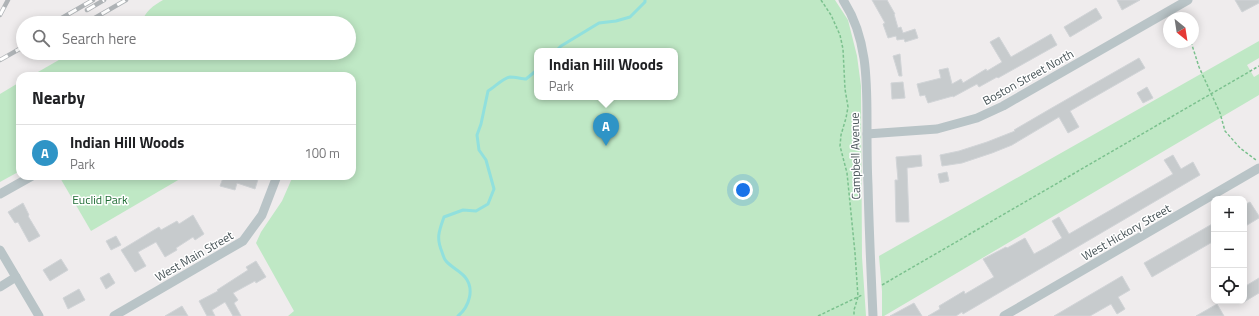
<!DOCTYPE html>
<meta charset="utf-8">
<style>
:root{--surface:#fff;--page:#f2f2f2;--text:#202124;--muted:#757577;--line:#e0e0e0;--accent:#2f94c6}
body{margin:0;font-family:"Titillium Web",sans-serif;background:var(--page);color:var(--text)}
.controls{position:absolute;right:12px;bottom:12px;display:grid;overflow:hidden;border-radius:8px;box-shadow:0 2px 10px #0003}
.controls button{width:36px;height:36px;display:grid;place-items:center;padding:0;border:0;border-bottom:1px solid var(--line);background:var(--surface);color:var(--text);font:20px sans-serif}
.compass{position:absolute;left:1163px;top:12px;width:36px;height:36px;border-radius:50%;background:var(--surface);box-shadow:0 2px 10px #0003;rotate:150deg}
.you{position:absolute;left:743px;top:190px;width:14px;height:14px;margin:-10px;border:3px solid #fff;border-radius:50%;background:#1a73e8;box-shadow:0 0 0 6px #1a73e833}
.badge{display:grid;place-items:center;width:26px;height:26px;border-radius:50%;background:var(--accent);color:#fff;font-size:13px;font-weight:700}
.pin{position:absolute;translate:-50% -33px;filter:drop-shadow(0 1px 2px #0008)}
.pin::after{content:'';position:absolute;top:21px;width:14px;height:12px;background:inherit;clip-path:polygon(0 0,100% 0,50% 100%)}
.popup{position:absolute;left:534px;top:48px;width:144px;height:52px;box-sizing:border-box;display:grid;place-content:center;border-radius:8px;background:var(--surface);filter:drop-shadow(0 1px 3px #0005);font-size:13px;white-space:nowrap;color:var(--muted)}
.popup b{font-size:15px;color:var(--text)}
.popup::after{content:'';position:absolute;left:50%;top:100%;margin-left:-8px;border:8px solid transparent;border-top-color:var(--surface)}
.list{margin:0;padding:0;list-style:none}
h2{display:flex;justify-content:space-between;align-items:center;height:52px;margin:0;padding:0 16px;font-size:17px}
h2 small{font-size:13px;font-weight:400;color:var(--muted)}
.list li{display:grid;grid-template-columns:26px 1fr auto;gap:12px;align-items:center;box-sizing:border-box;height:56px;padding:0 16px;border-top:1px solid var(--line)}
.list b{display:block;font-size:15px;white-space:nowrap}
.list p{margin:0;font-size:13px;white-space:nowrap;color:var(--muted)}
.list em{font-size:13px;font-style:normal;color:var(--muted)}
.icon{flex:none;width:22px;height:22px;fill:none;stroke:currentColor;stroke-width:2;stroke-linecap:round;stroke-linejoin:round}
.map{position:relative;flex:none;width:1259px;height:316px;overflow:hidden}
.search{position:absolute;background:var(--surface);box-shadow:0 2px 10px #0003;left:16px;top:16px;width:340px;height:44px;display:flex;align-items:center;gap:10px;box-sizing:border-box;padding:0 14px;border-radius:22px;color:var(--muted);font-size:15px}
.panel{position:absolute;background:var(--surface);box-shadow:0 2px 10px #0003;left:16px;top:72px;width:340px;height:108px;border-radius:12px}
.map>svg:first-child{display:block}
.green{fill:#bfe8c5;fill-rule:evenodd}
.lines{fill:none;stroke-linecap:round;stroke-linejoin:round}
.stream{stroke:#91e0dd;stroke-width:3}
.building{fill:#c7cbcd;stroke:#d1d4d7}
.path{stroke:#7bc18e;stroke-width:1.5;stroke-dasharray:3 2;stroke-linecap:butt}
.minor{stroke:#b9c4c7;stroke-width:9}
.rail-casing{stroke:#afb3b6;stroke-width:4.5}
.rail{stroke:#fff;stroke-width:3;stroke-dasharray:9;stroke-linecap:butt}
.labels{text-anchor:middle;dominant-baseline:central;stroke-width:3;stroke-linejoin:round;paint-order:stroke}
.street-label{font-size:12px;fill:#475357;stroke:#fff}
.park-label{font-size:12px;fill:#216e36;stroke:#fff}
</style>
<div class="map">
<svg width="1259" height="316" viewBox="0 0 1259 316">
<rect width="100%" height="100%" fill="#efeced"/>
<g class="green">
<path d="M 163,0 L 835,0 L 848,20 L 857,56 L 861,86 L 862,257 L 866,316 L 288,316 L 294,311 L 256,243 L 261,232 L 282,201 L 293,176 L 352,176 L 352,76 L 31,76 L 71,53 L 349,53 L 349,23 L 142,23 C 144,12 154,5 163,0 ZM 537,51 L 675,51 L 675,97 L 537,97 Z"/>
<path d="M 1259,41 L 1259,58 L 1247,65 L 1254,77 L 1259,74 L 1259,95 L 884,316 L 882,316 L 882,291 L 879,256 Z"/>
<path d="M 20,82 L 20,171 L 0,182 L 0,94 Z"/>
<path d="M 59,176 L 185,176 L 91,231 Z"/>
</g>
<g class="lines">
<g class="stream">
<path d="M 556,51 L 561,46 L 599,23 L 616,21 L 630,17 L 645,2 L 645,0"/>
<path d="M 458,316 C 469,307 475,289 465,277 C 460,271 451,267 446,261 C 444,259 443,255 442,252 C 436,238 439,231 444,217 L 463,210 L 476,211 L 488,204 L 494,189 L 486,160 L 479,150 L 477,135 L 481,124 L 488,91 C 495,87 503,78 510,77 C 515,77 522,79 526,79 L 537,70"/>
</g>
</g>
<g class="building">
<path d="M 872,0 L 887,0 L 895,14 L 894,14 L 898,28 L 901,27 L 903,33 L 915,29 L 918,38 L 905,42 L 904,39 L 897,40 L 896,36 L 888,38 L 883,24 L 885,23 Z"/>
<path d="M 1117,0 L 1140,0 L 1122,10 Z"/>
<path d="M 1235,0 L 1259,0 L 1259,3 L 1242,12 Z"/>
<path d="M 1096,8 L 1102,18 L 1070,37 L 1064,27 Z"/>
<path d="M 1051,34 L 1057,45 L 998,78 L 997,77 L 979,87 L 977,84 L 953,97 L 953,96 L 928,103 L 925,95 L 920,96 L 917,84 L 941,78 L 939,70 L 948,68 L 952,84 L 961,79 L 963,83 L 986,69 L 987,71 L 1002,62 L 990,42 L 999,37 L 1011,57 Z"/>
<path d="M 900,54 L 902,76 L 899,76 L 893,56 Z"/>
<path d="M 1139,58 L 1145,68 L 1070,111 L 1079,127 L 1068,133 L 1059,117 L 1012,145 L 992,153 L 962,163 L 942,166 L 940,155 L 959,151 L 987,142 L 1015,131 L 1014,130 L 1050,109 Z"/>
<path d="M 903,82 L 905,98 L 892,99 L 891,83 Z"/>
<path d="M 1147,87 L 1153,98 L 1143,103 L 1137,93 Z"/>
<path d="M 921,155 L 922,166 L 907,168 L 909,222 L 896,222 L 895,180 L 898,180 L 896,157 Z"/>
<path d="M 1173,155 L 1181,169 L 1193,162 L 1200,175 L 963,314 L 962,312 L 956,316 L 928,316 L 940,309 L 939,306 L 964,291 L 965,294 L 994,277 L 983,259 L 1006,247 L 1007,248 L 1025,238 L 1034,254 L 1047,247 L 1062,238 L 1052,221 L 1059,217 L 1069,234 L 1173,174 L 1164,160 Z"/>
<path d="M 947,172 L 949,181 L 940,183 L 938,174 Z"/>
<path d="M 222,176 L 259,176 L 255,189 L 237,183 L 235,190 L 220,186 L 223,178 L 221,178 Z"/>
<path d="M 1250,202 L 1259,216 L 1259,218 L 1244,227 L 1244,205 Z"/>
<path d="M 23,203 L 29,215 L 28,216 L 40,236 L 29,242 L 18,222 L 15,223 L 8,212 Z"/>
<path d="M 193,215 L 204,234 L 195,240 L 193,237 L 176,248 L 177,250 L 165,257 L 156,242 L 138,252 L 146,266 L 135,272 L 121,250 L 159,227 L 161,230 L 177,221 L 179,224 Z"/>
<path d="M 1214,223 L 1214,241 L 1152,277 L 1144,263 Z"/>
<path d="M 116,236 L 121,245 L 111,250 L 106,241 Z"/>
<path d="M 61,259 L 68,270 L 50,281 L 43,270 Z"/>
<path d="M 256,261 L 266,277 L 256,283 L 255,281 L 233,293 L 238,300 L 234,303 L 241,316 L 233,316 L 225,302 L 212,310 L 215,316 L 207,316 L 199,301 L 218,291 L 217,290 L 248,270 L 246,267 Z"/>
<path d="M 109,273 L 115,283 L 106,289 L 100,278 Z"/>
<path d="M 1122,276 L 1130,290 L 1118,297 L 1125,309 L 1117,314 L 1111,304 L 1090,316 L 1054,316 Z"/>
<path d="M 1259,278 L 1259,293 L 1244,302 L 1244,287 Z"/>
<path d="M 79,289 L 85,300 L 68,309 L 63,298 Z"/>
<path d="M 914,303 L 922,316 L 890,316 Z"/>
<path d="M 1217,304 L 1224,316 L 1196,316 Z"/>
<path d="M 182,306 L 188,316 L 165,316 Z"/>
</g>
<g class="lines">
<g class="path">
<path d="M 821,0 L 831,15 L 840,35 L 843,49 L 845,89 L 848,107 L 846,118 L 841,135 L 840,146 L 847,173 L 855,253 L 858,297 L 854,310 L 854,316"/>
<path d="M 1191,42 L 1199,67 L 1220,113 L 1225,131 L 1240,148 L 1256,160"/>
<path d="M 882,285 L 1259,66"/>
<path d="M 818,316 L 862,295"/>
</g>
<g class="minor">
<path d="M 843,0 C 868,38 867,83 867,127 C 867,146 867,166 868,185 C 869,229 871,272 873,316"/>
<path d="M 867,134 L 937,129 L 977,118 L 1003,106 L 1188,0"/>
<path d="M 0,194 L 32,176"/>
<path d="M 0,250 L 39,316"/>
<path d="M 0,287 L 16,277"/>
<path d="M 114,316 L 243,241 L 262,215 L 277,176"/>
<path d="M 1004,316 L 1259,168"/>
</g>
<defs>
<g id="rail">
<path d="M 87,10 L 104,0"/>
<path d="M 0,15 L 8,0"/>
<path d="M 53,23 L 93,0"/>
<path d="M 86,23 L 126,0"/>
<path d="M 0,60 L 23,47"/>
</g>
</defs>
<use href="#rail" class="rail-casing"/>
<use href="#rail" class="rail"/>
</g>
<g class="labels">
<g class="street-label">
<text transform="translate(1028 77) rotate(-29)">Boston Street North</text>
<text transform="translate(855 156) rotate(-91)">Campbell Avenue</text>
<text transform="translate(1126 232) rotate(-30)">West Hickory Street</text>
<text transform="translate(194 256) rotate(-30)">West Main Street</text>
</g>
<g class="park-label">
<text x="100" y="199">Euclid Park</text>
</g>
</g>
</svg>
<div class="controls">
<button>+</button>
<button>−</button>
<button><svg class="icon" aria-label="locate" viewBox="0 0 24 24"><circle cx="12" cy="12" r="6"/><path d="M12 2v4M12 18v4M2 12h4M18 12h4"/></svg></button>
</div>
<svg class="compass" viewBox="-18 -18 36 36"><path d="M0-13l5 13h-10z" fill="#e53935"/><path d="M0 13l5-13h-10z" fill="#757577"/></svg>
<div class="you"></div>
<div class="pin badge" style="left:606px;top:146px">A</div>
<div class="popup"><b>Indian Hill Woods</b>Park</div>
<div class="search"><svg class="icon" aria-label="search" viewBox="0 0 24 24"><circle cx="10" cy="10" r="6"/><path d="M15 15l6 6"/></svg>Search here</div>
<section class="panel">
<h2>Nearby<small></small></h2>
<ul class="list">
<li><span class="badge">A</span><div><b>Indian Hill Woods</b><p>Park</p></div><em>100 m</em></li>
</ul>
</section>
</div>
